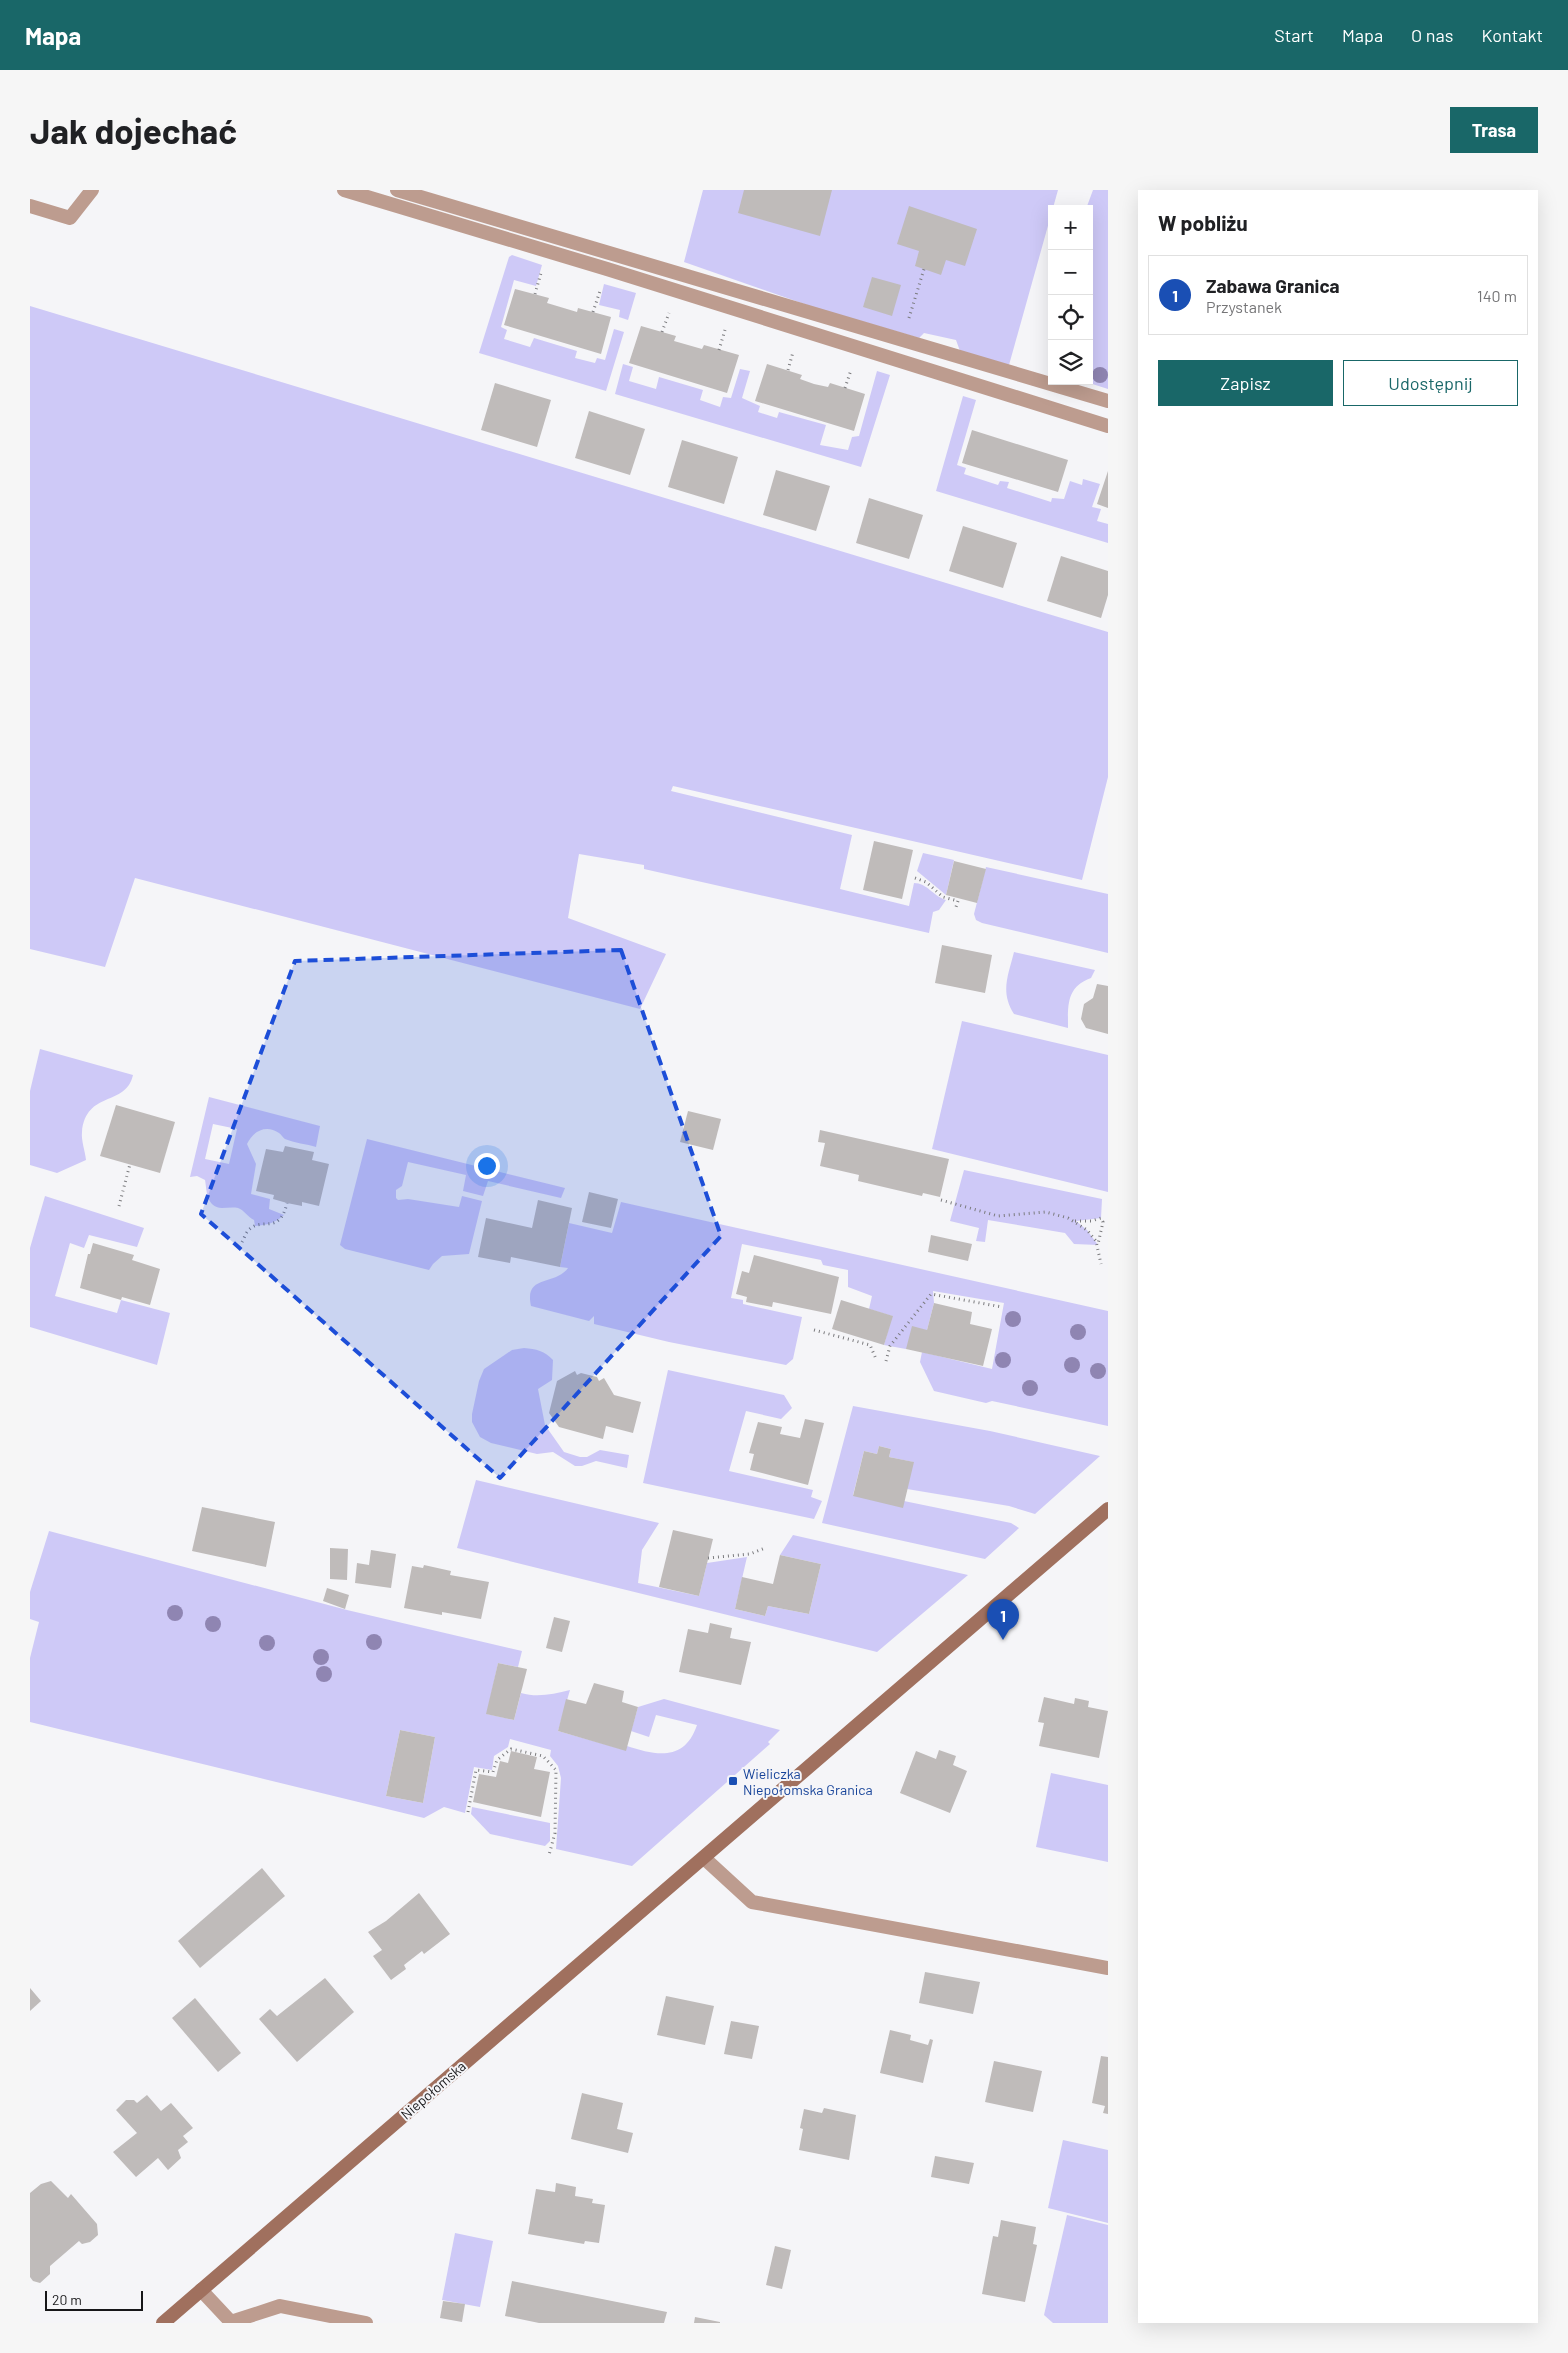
<!DOCTYPE html>
<html lang="pl">
<meta charset="utf-8">
<style>
:root{--surface:#fff;--page:#f6f6f6;--text:#202124;--muted:#757577;--line:#e0e0e0;--accent:#196768}
body{margin:0;font-family:Barlow,sans-serif;background:var(--page);color:var(--text)}
.controls{position:absolute;right:15px;top:15px;display:grid;overflow:hidden;border-radius:0px;box-shadow:0 5px 20px #0002}
.controls button{width:45px;height:45px;display:grid;place-items:center;padding:0;border:0;border-bottom:1px solid var(--line);background:var(--surface);color:var(--text);font:25px sans-serif}
.scale{position:absolute;left:15px;bottom:12px;width:98px;box-sizing:border-box;padding-left:5px;border:2px solid #171719;border-top:0;font-size:14px;line-height:18px;white-space:nowrap;color:#171719;-webkit-text-stroke:4px #f5f5f8;paint-order:stroke}
.you{position:absolute;left:456px;top:975px;width:18px;height:18px;margin:-12px;border:4px solid #fff;border-radius:50%;background:#1a73e8;box-shadow:0 0 0 8px #1a73e833}
.badge{display:grid;place-items:center;width:32px;height:32px;border-radius:50%;background:var(--accent);color:#fff;font-size:16px;font-weight:700}
.pin{position:absolute;translate:-50% -41px;filter:drop-shadow(0 1px 2px #0008)}
.pin::after{content:'';position:absolute;top:26px;width:18px;height:15px;background:inherit;clip-path:polygon(0 0,100% 0,50% 100%)}
.list{margin:0;padding:0;list-style:none}
h2{display:flex;justify-content:space-between;align-items:center;height:65px;margin:0;padding:0 20px;font-size:21px}
h2 small{font-size:16px;font-weight:400;color:var(--muted)}
.list li{display:grid;grid-template-columns:32px 1fr auto;gap:15px;align-items:center;box-sizing:border-box;height:80px;margin:0 10px 10px;padding:0 10px;border:1px solid var(--line);border-radius:0px}
.list b{display:block;font-size:19px;white-space:nowrap}
.list p{margin:0;font-size:16px;white-space:nowrap;color:var(--muted)}
.list em{font-size:16px;font-style:normal;color:var(--muted)}
.actions{display:flex;gap:10px;padding:15px 20px}
.actions a{flex:1;padding:11px 0;border:1px solid var(--accent);border-radius:0px;text-align:center;font-size:18px;color:var(--accent)}
.actions .main{background:var(--accent);color:#fff}
.icon{flex:none;width:28px;height:28px;fill:none;stroke:currentColor;stroke-width:2;stroke-linecap:round;stroke-linejoin:round}
.map{position:relative;flex:none;width:1078px;height:2133px;overflow:hidden;border-radius:0px}
header{display:flex;align-items:center;gap:30px;box-sizing:border-box;height:70px;padding:0 25px;background:var(--accent);color:#fff}
header strong{font-size:24px}
nav{display:flex;gap:28px;margin-inline-start:auto;font-size:18px}
.intro{display:flex;align-items:center;justify-content:space-between;box-sizing:border-box;height:120px;padding:0 30px}
h1{margin:0;font-size:35px}
.button{padding:12px 22px;border-radius:0px;background:var(--accent);color:#fff;font-size:18px;font-weight:700}
main{display:flex;gap:30px;padding:0 30px}
aside{flex:1;background:var(--surface);border-radius:0px;box-shadow:0 5px 20px #0002}
.map>svg:first-child{display:block}
.green{fill:#cec9f7;fill-rule:evenodd}
.building{fill:#bfbbba}
.lines{fill:none;stroke-linecap:round;stroke-linejoin:round}
.path{stroke:#7b7b7e;stroke-width:3;stroke-dasharray:1 4;stroke-linecap:butt}
.service{stroke:#bd9c8f;stroke-width:14}
.minor{stroke:#bd9c8f;stroke-width:14}
.secondary{stroke:#a0705e;stroke-width:14}
.tree{fill:#8f85b2}
.marked{fill:#1d4ed8;fill-opacity:0.2;stroke:#1d4ed8;stroke-width:4;stroke-dasharray:10 6;stroke-linejoin:round}
.transit-dot{fill:#1a4fb4;stroke:#f5f5f8;stroke-width:2}
.labels{text-anchor:middle;dominant-baseline:central;stroke-width:4;stroke-linejoin:round;paint-order:stroke}
.transit-label{font-size:14px;fill:#164399;stroke:#f5f5f8;text-anchor:start}
.street-label{font-size:14px;fill:#171719;stroke:#f5f5f8}
</style>
<header>
<strong>Mapa</strong>
<nav><a>Start</a><a>Mapa</a><a>O nas</a><a>Kontakt</a></nav>
</header>
<div class="intro"><h1>Jak dojechać</h1><a class="button">Trasa</a></div>
<main>
<div class="map">
<svg width="1078" height="2133" viewBox="0 0 1078 2133">
<rect width="100%" height="100%" fill="#f5f5f8"/>
<g class="green">
<path d="M 673,0 L 1028,0 L 979,175 L 930,161 L 926,150 L 894,143 L 889,148 L 783,117 L 654,72 Z"/>
<path d="M 1063,0 L 1078,0 L 1078,199 L 1053,191 L 1059,191 L 1059,19 L 1056,19 Z"/>
<path d="M 482,65 L 512,75 L 506,96 L 484,90 L 471,137 L 477,140 L 474,149 L 500,157 L 504,148 L 547,161 L 545,168 L 565,173 L 567,168 L 575,170 L 584,139 L 594,142 L 576,201 L 449,163 L 479,67 Z"/>
<path d="M 574,94 L 606,103 L 598,130 L 589,127 L 590,120 L 569,115 Z"/>
<path d="M 0,116 L 1078,442 L 1078,587 L 1052,690 L 643,596 L 641,601 L 822,645 L 810,699 L 879,716 L 884,693 C 897,693 903,706 916,710 L 909,720 L 903,722 L 899,743 L 614,679 L 614,675 L 549,664 L 538,728 L 636,764 L 610,819 L 105,688 L 75,777 L 0,759 Z"/>
<path d="M 593,174 L 603,177 L 599,191 L 626,199 L 629,187 L 673,200 L 670,210 L 690,217 L 693,207 L 701,208 L 710,179 L 720,181 L 712,208 L 730,216 L 728,222 L 747,228 L 749,222 L 796,235 L 790,255 L 818,260 L 822,247 L 829,246 L 847,181 L 860,185 L 831,277 L 585,204 Z"/>
<path d="M 933,206 L 946,210 L 927,275 L 936,278 L 934,284 L 968,295 L 970,291 L 979,292 L 977,298 L 1021,312 L 1022,308 L 1034,309 L 1040,291 L 1052,295 L 1053,289 L 1070,294 L 1062,317 L 1071,319 L 1067,331 L 1078,334 L 1078,353 L 906,301 Z"/>
<path d="M 893,663 L 924,670 L 916,705 L 887,681 Z"/>
<path d="M 956,677 L 1078,704 L 1078,763 L 952,733 L 946,730 L 944,724 Z"/>
<path d="M 984,762 L 1065,780 L 1061,788 C 1036,797 1038,816 1038,838 L 984,824 C 970,802 978,786 984,762 Z"/>
<path d="M 932,831 L 1078,865 L 1078,1002 L 902,959 Z"/>
<path d="M 10,859 L 103,885 C 96,917 56,900 52,942 C 51,950 55,961 56,970 L 27,983 L 0,975 L 0,901 Z"/>
<path d="M 179,907 L 290,936 L 286,957 C 277,954 264,953 255,949 C 253,948 251,944 249,943 C 236,934 223,941 217,954 L 226,974 L 221,1004 L 240,1009 L 239,1019 L 254,1025 C 245,1033 237,1035 225,1036 L 224,1030 C 218,1027 214,1020 208,1018 C 203,1017 197,1018 192,1018 C 176,1017 177,1001 175,990 L 167,986 L 160,987 ZM 183,934 L 207,939 L 199,974 L 175,969 Z"/>
<path d="M 337,949 L 531,997 L 535,998 L 531,1008 L 458,991 L 453,1006 L 433,1001 L 436,985 L 378,972 L 372,996 L 366,1000 L 366,1008 L 368,1010 L 378,1009 L 429,1017 L 432,1006 L 452,1011 L 439,1064 L 412,1066 L 403,1074 L 399,1080 L 315,1059 L 310,1055 Z"/>
<path d="M 934,980 L 1072,1009 L 1071,1028 L 1046,1031 L 1057,1040 L 1068,1055 L 1044,1054 L 1035,1043 L 958,1030 L 955,1052 L 946,1051 L 949,1038 L 920,1031 Z"/>
<path d="M 15,1006 L 114,1038 L 107,1057 L 59,1045 L 54,1058 L 40,1053 L 25,1106 L 87,1123 L 91,1110 L 140,1123 L 127,1175 L 0,1137 L 0,1058 Z"/>
<path d="M 591,1012 L 1078,1121 L 1078,1236 L 962,1211 L 956,1213 L 904,1201 L 890,1172 L 892,1162 L 962,1179 L 974,1113 L 903,1101 L 904,1113 L 897,1140 L 876,1159 L 854,1155 L 862,1126 L 839,1119 L 842,1106 L 818,1097 L 818,1080 L 793,1075 L 791,1070 L 712,1054 L 701,1108 L 713,1110 L 713,1114 L 772,1127 L 763,1169 L 756,1175 L 639,1152 L 564,1134 L 564,1126 L 559,1131 L 501,1116 C 494,1084 525,1096 538,1078 L 530,1077 L 539,1033 L 582,1043 Z"/>
<path d="M 494,1158 C 506,1159 515,1161 523,1170 L 522,1190 L 508,1199 L 515,1235 L 534,1262 L 550,1267 L 557,1267 L 570,1260 L 599,1265 L 597,1278 L 566,1271 L 552,1276 L 545,1276 L 523,1262 L 507,1264 L 461,1253 L 450,1247 L 442,1232 L 442,1224 L 449,1191 L 454,1179 L 482,1160 Z"/>
<path d="M 638,1180 L 754,1205 L 762,1218 L 751,1229 L 716,1221 L 699,1281 L 783,1300 L 781,1307 L 792,1311 L 784,1329 L 613,1293 Z"/>
<path d="M 823,1216 L 960,1241 L 1070,1266 L 1005,1324 L 979,1316 L 877,1299 L 883,1272 L 859,1267 L 861,1259 L 849,1256 L 847,1264 L 834,1261 L 823,1305 L 874,1311 L 981,1333 L 989,1338 L 955,1369 L 792,1333 Z"/>
<path d="M 446,1290 L 629,1333 L 612,1360 L 608,1393 L 669,1406 L 677,1373 L 717,1367 L 705,1419 L 735,1426 L 738,1416 L 779,1424 L 791,1374 L 750,1365 L 763,1345 L 938,1385 L 847,1462 L 427,1358 Z"/>
<path d="M 19,1341 L 317,1420 L 492,1461 L 488,1477 L 468,1473 L 457,1524 L 484,1530 L 491,1503 C 508,1508 523,1504 540,1500 L 528,1541 L 595,1560 L 597,1556 C 627,1566 655,1571 667,1535 L 626,1525 L 619,1547 L 601,1541 L 608,1517 L 634,1509 L 750,1540 L 738,1552 L 740,1554 L 602,1676 L 526,1659 L 531,1588 L 528,1576 L 520,1566 L 521,1560 L 480,1549 L 478,1557 L 464,1566 L 462,1580 L 444,1577 L 435,1623 L 414,1617 L 394,1628 L 0,1532 L 0,1468 L 9,1432 L 0,1429 L 0,1402 ZM 370,1540 L 405,1547 L 393,1613 L 356,1606 Z"/>
<path d="M 1021,1583 L 1078,1595 L 1078,1672 L 1006,1657 Z"/>
<path d="M 442,1617 L 520,1633 L 520,1651 L 515,1656 L 460,1644 L 441,1624 Z"/>
<path d="M 1033,1950 L 1078,1960 L 1078,2033 L 1018,2018 Z"/>
<path d="M 1037,2025 L 1078,2035 L 1078,2133 L 1023,2133 L 1014,2125 Z"/>
<path d="M 425,2043 L 463,2051 L 450,2117 L 412,2110 Z"/>
</g>
<g class="building">
<path d="M 714,0 L 802,0 L 790,46 L 708,23 Z"/>
<path d="M 879,16 L 947,39 L 935,76 L 916,70 L 911,85 L 885,76 L 889,61 L 867,54 Z"/>
<path d="M 842,87 L 871,95 L 862,126 L 833,117 Z"/>
<path d="M 485,99 L 519,108 L 517,113 L 547,122 L 548,118 L 581,127 L 571,164 L 474,135 Z"/>
<path d="M 611,136 L 646,146 L 644,151 L 672,159 L 674,155 L 709,165 L 697,203 L 599,173 Z"/>
<path d="M 737,174 L 772,185 L 770,189 L 784,194 L 798,197 L 800,193 L 835,204 L 824,241 L 725,211 Z"/>
<path d="M 465,193 L 521,210 L 507,257 L 451,240 Z"/>
<path d="M 559,221 L 615,239 L 600,285 L 545,268 Z"/>
<path d="M 942,240 L 1038,270 L 1028,302 L 932,273 Z"/>
<path d="M 652,250 L 708,267 L 694,314 L 638,297 Z"/>
<path d="M 746,280 L 800,296 L 786,341 L 733,325 Z"/>
<path d="M 1078,281 L 1078,318 L 1067,314 Z"/>
<path d="M 839,308 L 893,325 L 879,369 L 826,353 Z"/>
<path d="M 933,336 L 987,353 L 973,398 L 919,381 Z"/>
<path d="M 1031,366 L 1078,381 L 1078,405 L 1071,428 L 1017,411 Z"/>
<path d="M 844,651 L 883,660 L 872,709 L 833,700 Z"/>
<path d="M 924,671 L 956,679 L 947,713 L 916,705 Z"/>
<path d="M 912,755 L 962,765 L 955,803 L 905,793 Z"/>
<path d="M 1067,794 L 1078,796 L 1078,844 L 1056,838 L 1051,829 L 1054,814 L 1063,808 Z"/>
<path d="M 86,915 L 145,932 L 130,983 L 70,966 Z"/>
<path d="M 658,921 L 691,929 L 683,960 L 650,952 Z"/>
<path d="M 790,940 L 919,969 L 910,1007 L 893,1003 L 892,1006 L 828,991 L 829,985 L 790,976 L 795,953 L 788,952 Z"/>
<path d="M 255,956 L 284,962 L 282,970 L 299,974 L 289,1016 L 272,1012 L 272,1016 L 257,1013 L 243,1009 L 244,1005 L 226,1001 L 236,959 L 253,962 Z"/>
<path d="M 559,1002 L 588,1009 L 581,1038 L 552,1032 Z"/>
<path d="M 508,1010 L 542,1018 L 530,1077 L 481,1067 L 480,1073 L 448,1067 L 456,1028 L 502,1038 Z"/>
<path d="M 901,1045 L 942,1054 L 938,1071 L 898,1062 Z"/>
<path d="M 63,1053 L 104,1065 L 102,1070 L 130,1079 L 120,1115 L 92,1107 L 91,1110 L 50,1098 L 58,1064 L 60,1064 Z"/>
<path d="M 724,1065 L 809,1087 L 801,1124 L 743,1112 L 742,1117 L 716,1112 L 717,1107 L 706,1104 L 712,1081 L 719,1083 Z"/>
<path d="M 811,1110 L 863,1126 L 854,1155 L 802,1139 Z"/>
<path d="M 904,1113 L 942,1122 L 940,1134 L 962,1139 L 953,1176 L 876,1159 L 882,1136 L 897,1140 Z"/>
<path d="M 545,1181 L 547,1185 L 551,1183 L 567,1187 L 569,1191 L 574,1188 L 584,1205 L 611,1212 L 603,1243 L 576,1236 L 573,1249 L 529,1237 L 519,1223 L 527,1191 Z"/>
<path d="M 775,1229 L 794,1233 L 778,1295 L 720,1280 L 724,1264 L 719,1263 L 728,1232 L 752,1237 L 750,1244 L 770,1248 Z"/>
<path d="M 849,1256 L 861,1259 L 859,1267 L 884,1272 L 873,1318 L 823,1306 L 834,1261 L 847,1264 Z"/>
<path d="M 172,1317 L 245,1332 L 236,1377 L 162,1361 Z"/>
<path d="M 643,1340 L 683,1349 L 669,1406 L 629,1397 Z"/>
<path d="M 300,1358 L 318,1359 L 317,1390 L 300,1389 Z"/>
<path d="M 341,1360 L 366,1364 L 361,1398 L 325,1393 L 327,1373 L 339,1375 Z"/>
<path d="M 750,1365 L 791,1374 L 779,1424 L 738,1416 L 735,1426 L 705,1419 L 712,1387 L 743,1394 Z"/>
<path d="M 394,1375 L 421,1381 L 420,1385 L 459,1392 L 451,1429 L 412,1422 L 412,1425 L 374,1418 L 382,1376 L 393,1378 Z"/>
<path d="M 297,1398 L 319,1405 L 315,1419 L 293,1411 Z"/>
<path d="M 524,1427 L 540,1431 L 532,1462 L 516,1458 Z"/>
<path d="M 680,1433 L 702,1438 L 700,1448 L 721,1452 L 711,1495 L 649,1482 L 658,1439 L 678,1443 Z"/>
<path d="M 468,1473 L 497,1479 L 484,1530 L 456,1524 Z"/>
<path d="M 564,1493 L 594,1501 L 592,1512 L 608,1517 L 596,1561 L 528,1541 L 536,1509 L 556,1514 Z"/>
<path d="M 1014,1507 L 1044,1514 L 1045,1508 L 1059,1511 L 1058,1517 L 1078,1521 L 1069,1568 L 1009,1556 L 1014,1533 L 1008,1532 Z"/>
<path d="M 370,1540 L 405,1547 L 393,1613 L 356,1606 Z"/>
<path d="M 909,1560 L 926,1566 L 923,1575 L 937,1581 L 920,1623 L 870,1603 L 886,1561 L 906,1569 Z"/>
<path d="M 481,1561 L 507,1567 L 504,1579 L 520,1582 L 511,1627 L 443,1612 L 449,1584 L 466,1587 L 470,1571 L 478,1573 Z"/>
<path d="M 232,1678 L 255,1706 L 170,1778 L 148,1751 Z"/>
<path d="M 389,1703 L 420,1744 L 394,1764 L 392,1761 L 374,1775 L 376,1779 L 361,1790 L 343,1766 L 352,1760 L 338,1742 L 356,1731 Z"/>
<path d="M 895,1782 L 950,1792 L 943,1824 L 889,1813 Z"/>
<path d="M 295,1788 L 324,1822 L 267,1872 L 229,1829 L 240,1819 L 247,1826 Z"/>
<path d="M 0,1798 L 11,1811 L 0,1821 Z"/>
<path d="M 636,1806 L 684,1816 L 675,1855 L 627,1845 Z"/>
<path d="M 165,1808 L 211,1863 L 188,1882 L 142,1828 Z"/>
<path d="M 701,1831 L 729,1836 L 722,1869 L 694,1864 Z"/>
<path d="M 860,1840 L 881,1845 L 880,1850 L 898,1855 L 900,1849 L 903,1850 L 893,1893 L 850,1883 Z"/>
<path d="M 1071,1866 L 1078,1867 L 1078,1924 L 1073,1923 L 1075,1916 L 1062,1913 Z"/>
<path d="M 964,1871 L 1012,1881 L 1003,1922 L 955,1912 Z"/>
<path d="M 552,1903 L 593,1913 L 587,1939 L 603,1943 L 598,1963 L 541,1949 Z"/>
<path d="M 117,1905 L 131,1921 L 141,1913 L 163,1938 L 153,1946 L 158,1952 L 148,1960 L 151,1968 L 138,1980 L 128,1968 L 106,1987 L 83,1962 L 107,1943 L 86,1920 L 96,1910 L 104,1910 L 107,1913 Z"/>
<path d="M 794,1918 L 826,1925 L 819,1970 L 769,1960 L 773,1939 L 770,1938 L 774,1919 L 792,1923 Z"/>
<path d="M 905,1966 L 944,1973 L 939,1994 L 901,1987 Z"/>
<path d="M 21,1991 L 38,2008 L 41,2004 L 67,2034 L 68,2045 L 60,2052 L 52,2054 L 49,2051 L 20,2076 L 20,2084 L 10,2093 L 3,2091 L 0,2087 L 0,2003 L 11,1994 Z"/>
<path d="M 526,1993 L 546,1997 L 545,2006 L 563,2009 L 562,2013 L 575,2015 L 569,2053 L 555,2051 L 554,2054 L 498,2044 L 506,1999 L 525,2002 Z"/>
<path d="M 971,2030 L 1006,2037 L 1003,2054 L 1007,2055 L 995,2112 L 952,2104 L 963,2046 L 968,2047 Z"/>
<path d="M 745,2056 L 761,2060 L 752,2099 L 736,2095 Z"/>
<path d="M 482,2091 L 637,2122 L 634,2133 L 509,2133 L 475,2126 Z"/>
<path d="M 413,2111 L 435,2114 L 432,2132 L 410,2128 Z"/>
<path d="M 665,2127 L 690,2132 L 690,2133 L 664,2133 Z"/>
</g>
<g class="lines">
<g class="path">
<path d="M 505,104 L 511,83"/>
<path d="M 563,122 L 570,101"/>
<path d="M 879,128 L 894,79"/>
<path d="M 632,142 L 639,123"/>
<path d="M 689,160 L 695,140"/>
<path d="M 758,180 L 763,162"/>
<path d="M 815,198 L 821,180"/>
<path d="M 885,688 L 896,692 L 913,707 L 928,711 L 926,717"/>
<path d="M 911,1010 L 968,1026 L 1016,1022 L 1038,1028 L 1057,1040 L 1066,1051 L 1071,1074"/>
<path d="M 89,1016 L 100,974"/>
<path d="M 1045,1031 L 1061,1031 L 1071,1028 L 1073,1032 L 1068,1054"/>
<path d="M 212,1052 C 214,1049 215,1044 218,1041 C 231,1025 249,1047 257,1013"/>
<path d="M 784,1140 L 840,1155 L 846,1169"/>
<path d="M 856,1171 L 860,1156 L 901,1104 L 972,1117"/>
<path d="M 678,1368 L 720,1364 L 735,1358"/>
<path d="M 438,1622 L 446,1580 L 463,1582 L 467,1570 L 481,1559 L 513,1566 L 526,1580 L 525,1643 L 519,1665"/>
</g>
<g class="service">
<path d="M 367,0 L 1078,211"/>
<path d="M 0,16 L 40,28 L 62,0"/>
</g>
<g class="minor">
<path d="M 314,0 L 577,79 L 1078,236"/>
<path d="M 674,1668 L 722,1712 L 1078,1778"/>
<path d="M 171,2100 L 201,2132 L 250,2116 L 336,2133"/>
</g>
<path class="secondary" d="M 133,2133 L 1078,1319"/>
</g>
<g class="tree">
<circle cx="1070" cy="185" r="8"/>
<circle cx="983" cy="1129" r="8"/>
<circle cx="1048" cy="1142" r="8"/>
<circle cx="973" cy="1170" r="8"/>
<circle cx="1042" cy="1175" r="8"/>
<circle cx="1068" cy="1181" r="8"/>
<circle cx="1000" cy="1198" r="8"/>
<circle cx="145" cy="1423" r="8"/>
<circle cx="183" cy="1434" r="8"/>
<circle cx="344" cy="1452" r="8"/>
<circle cx="237" cy="1453" r="8"/>
<circle cx="291" cy="1467" r="8"/>
<circle cx="294" cy="1484" r="8"/>
</g>
<path class="marked" d="M 591,760 L 691,1046 L 470,1288 L 171,1024 L 265,771 Z"/>
<rect class="transit-dot" x="698" y="1586" width="10" height="10" rx="2.5"/>
<g class="labels">
<g class="transit-label">
<text x="713" y="1583">Wieliczka<tspan x="713" dy="16">Niepołomska Granica</tspan></text>
</g>
<g class="street-label">
<text transform="translate(403 1900) rotate(-41)">Niepołomska</text>
</g>
</g>
</svg>
<div class="controls">
<button>+</button>
<button>−</button>
<button><svg class="icon" aria-label="locate" viewBox="0 0 24 24"><circle cx="12" cy="12" r="6"/><path d="M12 2v4M12 18v4M2 12h4M18 12h4"/></svg></button>
<button><svg class="icon" aria-label="layers" viewBox="0 0 24 24"><path d="M12 4l9 5-9 5-9-5zM3 14l9 5 9-5"/></svg></button>
</div>
<div class="scale">20 m</div>
<div class="you"></div>
<div class="pin badge" style="left:973px;top:1450px;background:#1a4fb4">1</div>
</div>
<aside>
<h2>W pobliżu<small></small></h2>
<ul class="list">
<li><span class="badge" style="background:#1a4fb4">1</span><div><b>Zabawa Granica</b><p>Przystanek</p></div><em>140 m</em></li>
</ul>
<div class="actions"><a class="main">Zapisz</a><a>Udostępnij</a></div>
</aside>
</main>
